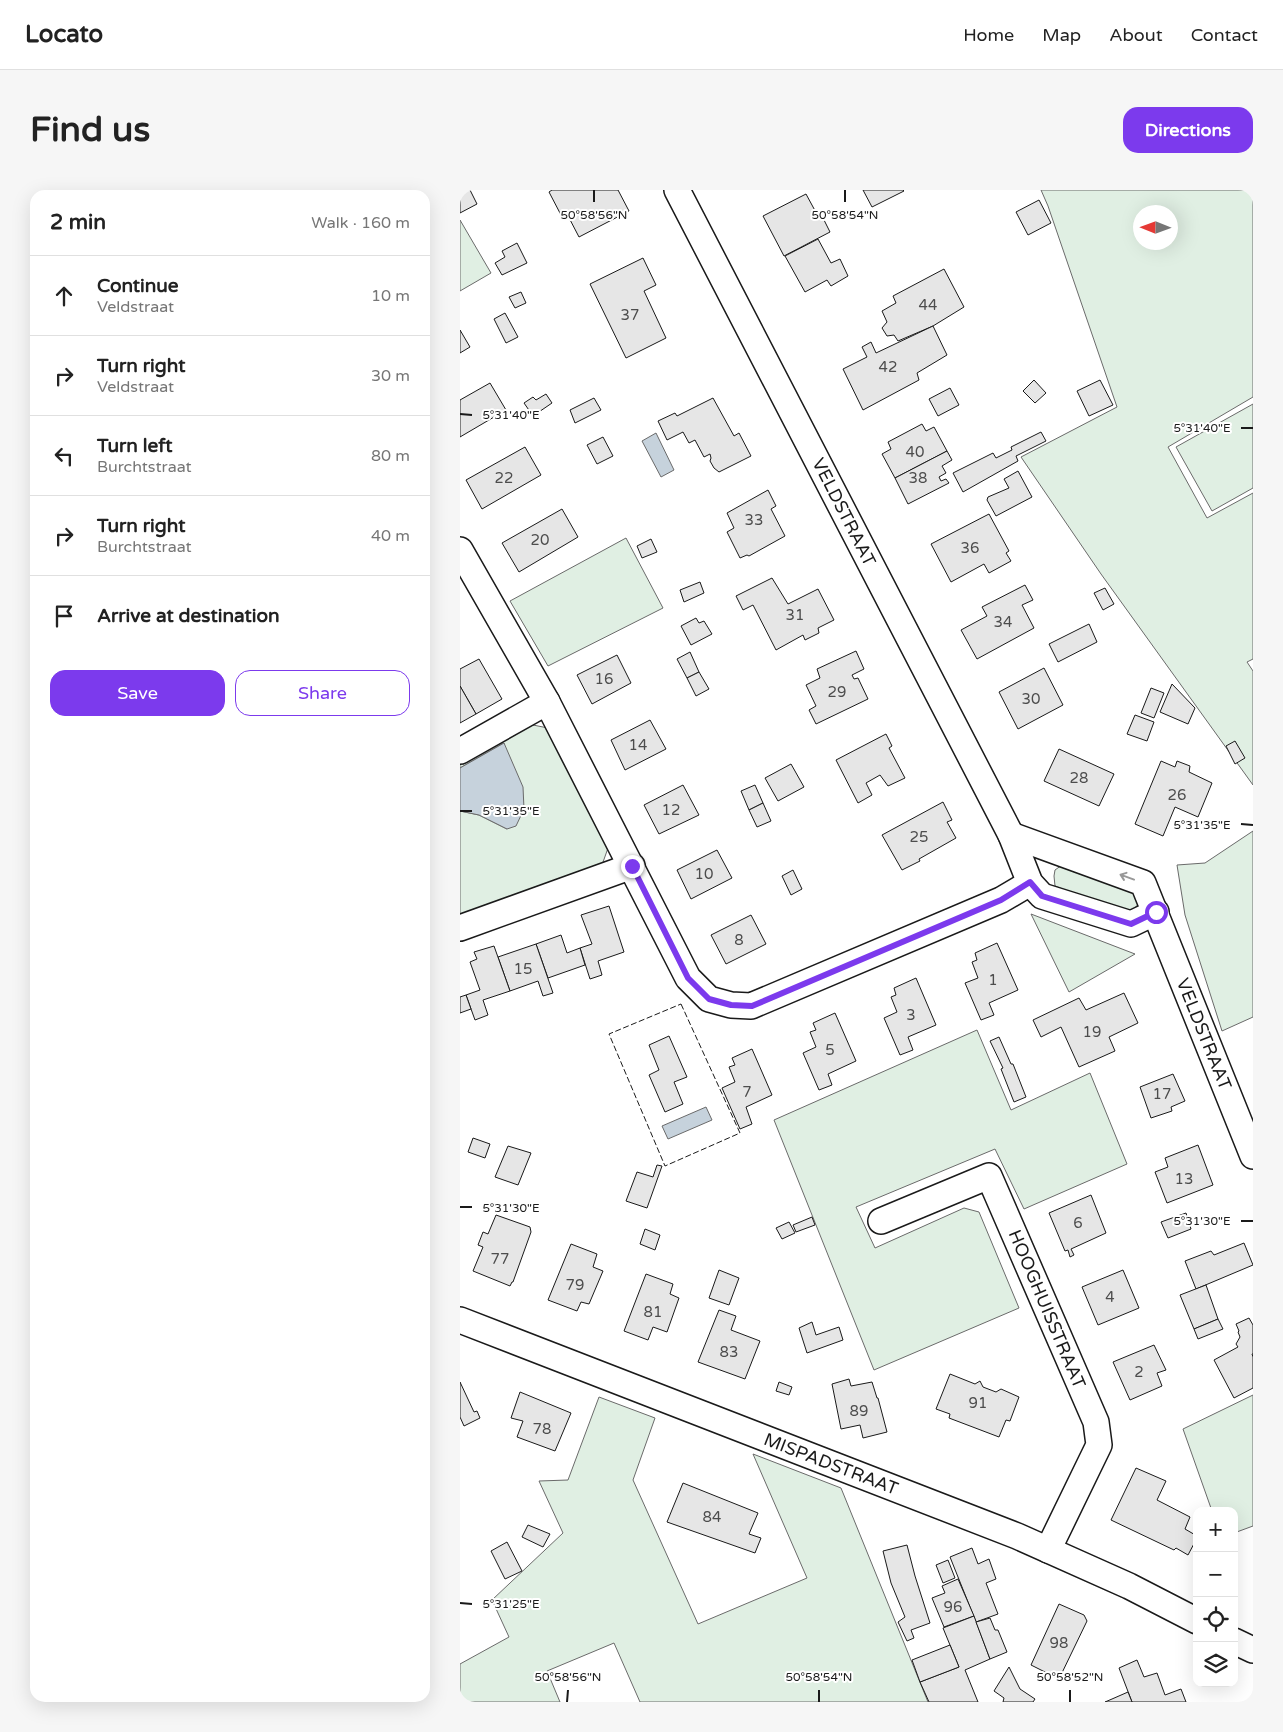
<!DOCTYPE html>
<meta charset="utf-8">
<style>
:root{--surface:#fff;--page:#f6f6f6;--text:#222;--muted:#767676;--line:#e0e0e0;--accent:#7c3aed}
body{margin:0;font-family:"Varela Round",sans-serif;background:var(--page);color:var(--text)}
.controls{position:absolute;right:15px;bottom:15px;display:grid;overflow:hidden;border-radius:10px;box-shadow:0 5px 20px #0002}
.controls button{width:45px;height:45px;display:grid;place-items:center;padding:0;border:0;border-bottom:1px solid var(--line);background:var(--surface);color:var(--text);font:25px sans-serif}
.compass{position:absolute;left:673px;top:15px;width:45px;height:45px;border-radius:50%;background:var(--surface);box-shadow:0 5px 20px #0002;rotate:271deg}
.stop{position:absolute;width:15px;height:15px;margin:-11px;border:4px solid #7c3aed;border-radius:50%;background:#fff}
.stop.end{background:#7c3aed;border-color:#fff;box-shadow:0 1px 5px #0008}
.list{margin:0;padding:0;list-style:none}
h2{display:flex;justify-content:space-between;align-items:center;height:65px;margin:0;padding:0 20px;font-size:21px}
h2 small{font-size:16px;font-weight:400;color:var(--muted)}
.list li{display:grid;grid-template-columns:32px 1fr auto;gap:15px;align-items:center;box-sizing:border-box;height:80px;padding:0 20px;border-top:1px solid var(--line)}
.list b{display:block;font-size:19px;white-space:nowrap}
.list p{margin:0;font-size:16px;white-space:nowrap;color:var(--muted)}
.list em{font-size:16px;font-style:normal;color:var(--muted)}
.actions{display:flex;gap:10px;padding:15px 20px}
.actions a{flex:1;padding:11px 0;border:1px solid var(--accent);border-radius:15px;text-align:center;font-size:18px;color:var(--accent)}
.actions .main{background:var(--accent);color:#fff}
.icon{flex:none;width:28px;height:28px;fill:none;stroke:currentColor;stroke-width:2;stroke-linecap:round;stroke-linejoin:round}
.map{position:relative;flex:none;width:793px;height:1512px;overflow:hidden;border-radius:15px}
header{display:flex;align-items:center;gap:30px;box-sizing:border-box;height:70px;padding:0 25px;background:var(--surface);border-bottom:1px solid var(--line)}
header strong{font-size:24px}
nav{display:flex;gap:28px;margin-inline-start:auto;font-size:18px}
.intro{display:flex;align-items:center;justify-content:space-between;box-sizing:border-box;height:120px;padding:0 30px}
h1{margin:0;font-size:35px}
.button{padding:12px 22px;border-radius:15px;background:var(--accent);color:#fff;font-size:18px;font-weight:700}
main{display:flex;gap:30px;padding:0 30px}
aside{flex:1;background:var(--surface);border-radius:15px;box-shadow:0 5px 20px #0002}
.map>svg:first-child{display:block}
.green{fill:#e0efe3;stroke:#6a6a6a;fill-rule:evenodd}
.water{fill:#c6d2dc;stroke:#6a6a6a}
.building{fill:#e6e6e6;stroke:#1a1a1a}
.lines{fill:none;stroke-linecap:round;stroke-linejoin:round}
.street-casing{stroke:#1a1a1a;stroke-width:28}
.street{stroke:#fff;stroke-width:25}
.fence{stroke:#1a1a1a;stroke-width:1;stroke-dasharray:6 2.5;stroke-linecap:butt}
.oneway{stroke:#989898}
.route{stroke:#7c3aed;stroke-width:6}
.ticks{fill:none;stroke:#1a1a1a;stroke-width:2}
.labels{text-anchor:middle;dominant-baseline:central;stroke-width:4;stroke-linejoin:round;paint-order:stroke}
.number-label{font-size:15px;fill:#4d4d4d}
.street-label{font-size:18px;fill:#1a1a1a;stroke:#fff}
.ticks-label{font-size:12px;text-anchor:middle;fill:#1a1a1a;stroke:#fff;stroke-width:4;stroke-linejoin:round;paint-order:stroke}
</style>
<header>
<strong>Locato</strong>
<nav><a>Home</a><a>Map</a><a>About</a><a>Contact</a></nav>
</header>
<div class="intro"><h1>Find us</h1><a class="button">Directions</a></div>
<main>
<aside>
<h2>2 min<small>Walk · 160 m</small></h2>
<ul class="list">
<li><svg class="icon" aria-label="ahead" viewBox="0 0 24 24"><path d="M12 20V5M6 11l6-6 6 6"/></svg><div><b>Continue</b><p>Veldstraat</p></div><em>10 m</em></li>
<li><svg class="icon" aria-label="right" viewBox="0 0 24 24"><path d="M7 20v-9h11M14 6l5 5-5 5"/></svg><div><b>Turn right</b><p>Veldstraat</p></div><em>30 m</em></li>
<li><svg class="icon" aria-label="left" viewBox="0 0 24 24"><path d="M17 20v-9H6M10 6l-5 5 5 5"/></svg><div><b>Turn left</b><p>Burchtstraat</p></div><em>80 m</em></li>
<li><svg class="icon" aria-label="right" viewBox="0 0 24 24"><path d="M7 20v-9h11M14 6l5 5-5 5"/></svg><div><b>Turn right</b><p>Burchtstraat</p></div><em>40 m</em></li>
<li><svg class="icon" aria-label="arrive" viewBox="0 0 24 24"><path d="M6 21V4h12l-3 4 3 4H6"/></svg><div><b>Arrive at destination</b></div></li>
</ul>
<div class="actions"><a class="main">Save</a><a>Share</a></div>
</aside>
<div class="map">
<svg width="793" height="1512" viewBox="0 0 793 1512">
<rect width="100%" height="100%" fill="#fff"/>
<g class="green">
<path d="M 581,0 L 793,0 L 793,207 L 708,257 L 747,328 L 793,303 L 793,469 L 787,472 L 793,481 L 793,595 L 641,384 L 561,267 L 657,217 L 588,16 ZM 681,22 L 711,22 L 711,52 L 681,52 Z"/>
<path d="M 0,30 L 31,83 L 0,101 Z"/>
<path d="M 793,214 L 793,298 L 752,321 L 716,257 Z"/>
<path d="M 166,348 L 203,418 L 88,476 L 50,411 Z"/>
<path d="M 68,534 L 88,538 L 148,658 L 142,675 L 0,729 L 0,621 L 19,625 L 47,639 L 44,553 L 0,578 L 0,572 Z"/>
<path d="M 793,641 L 793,827 L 762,841 L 725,725 L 717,675 L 745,673 Z"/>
<path d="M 602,675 L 674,699 L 680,710 C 676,719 672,721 662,723 L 595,696 L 594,686 L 595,680 Z"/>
<path d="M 571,724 L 675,764 L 609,802 Z"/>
<path d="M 517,840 L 551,920 L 630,883 L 667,974 L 564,1019 L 535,959 L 396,1017 L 415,1058 L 504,1018 L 519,1022 L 559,1118 L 414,1180 L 314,930 Z"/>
<path d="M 793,1205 L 793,1336 L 774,1343 L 774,1321 L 752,1321 L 723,1239 Z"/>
<path d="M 139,1207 L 195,1228 L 173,1290 L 238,1434 L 347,1388 L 293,1264 L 381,1298 L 468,1512 L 180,1512 L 154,1453 L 87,1481 L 100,1512 L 2,1512 L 0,1508 L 0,1474 L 49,1447 L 32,1410 L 103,1343 L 79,1291 L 108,1290 Z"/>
</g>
<g class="water">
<path d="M 196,243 L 214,280 L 201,287 L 182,251 Z"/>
<path d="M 44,553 L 63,597 L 64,619 L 56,636 L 47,639 L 19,625 L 0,621 L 0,578 Z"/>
<path d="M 246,917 L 252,930 L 208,949 L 202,936 Z"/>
</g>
<g class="building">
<path d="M 0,0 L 10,0 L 17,14 L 0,23 Z"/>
<path d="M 92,0 L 158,0 L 169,21 L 119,47 L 106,22 L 101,25 L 89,2 Z"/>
<path d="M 403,0 L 443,0 L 444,1 L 412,17 Z"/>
<path d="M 346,4 L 359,28 L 362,26 L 370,42 L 324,66 L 303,26 Z"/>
<path d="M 579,10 L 591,33 L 568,45 L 556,22 Z"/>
<path d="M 358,49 L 371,73 L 380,69 L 388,86 L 371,96 L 367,90 L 345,102 L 325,66 Z"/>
<path d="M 57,53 L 67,73 L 42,85 L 35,73 L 45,67 L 42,61 Z"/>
<path d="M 183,68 L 196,95 L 184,101 L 206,148 L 166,168 L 130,94 Z"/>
<path d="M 484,79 L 504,117 L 473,136 L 438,151 L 434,145 L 427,146 L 422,138 L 427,132 L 422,121 L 436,113 L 433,106 Z"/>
<path d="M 61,102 L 66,113 L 55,118 L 49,107 Z"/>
<path d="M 45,123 L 58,147 L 46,153 L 34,129 Z"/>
<path d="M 473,136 L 487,165 L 457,183 L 459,190 L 403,220 L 383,179 L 407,167 L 402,157 L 411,152 L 416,163 Z"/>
<path d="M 0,140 L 10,157 L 0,163 Z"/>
<path d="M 574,190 L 586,203 L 575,213 L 563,201 Z"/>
<path d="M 640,190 L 653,215 L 629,226 L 617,201 Z"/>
<path d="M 30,193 L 46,220 L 0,247 L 0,210 Z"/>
<path d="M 490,198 L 499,215 L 478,226 L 469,209 Z"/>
<path d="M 86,204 L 92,213 L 73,226 L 64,213 L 73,207 L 76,210 Z"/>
<path d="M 134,208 L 141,220 L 115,233 L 110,220 Z"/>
<path d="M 253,208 L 274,246 L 279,243 L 291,266 L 259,282 L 254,278 L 250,271 L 251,268 L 250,264 L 244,267 L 235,250 L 229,253 L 223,242 L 207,250 L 198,231 L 215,223 L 217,226 Z"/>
<path d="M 462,234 L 466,241 L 474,237 L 487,261 L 435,288 L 422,264 L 431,259 L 428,252 Z"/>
<path d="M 581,242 L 586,251 L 556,266 L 558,271 L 503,302 L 493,283 L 533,263 L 536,268 L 552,260 L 551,257 Z"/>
<path d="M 143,247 L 153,266 L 137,274 L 127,255 Z"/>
<path d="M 65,257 L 81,285 L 22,319 L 6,290 Z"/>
<path d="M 487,261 L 492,270 L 482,276 L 486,283 L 479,287 L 481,291 L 486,289 L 489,293 L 448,314 L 435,288 Z"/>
<path d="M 558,281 L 572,307 L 536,326 L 527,310 L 528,307 L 549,298 L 544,289 Z"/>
<path d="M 308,300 L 316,316 L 311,319 L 325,346 L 289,366 L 287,365 L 280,368 L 267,342 L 274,338 L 267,323 Z"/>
<path d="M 102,319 L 118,347 L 59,382 L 42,353 Z"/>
<path d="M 529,324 L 549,361 L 546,363 L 551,371 L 529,383 L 524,374 L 491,392 L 471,354 Z"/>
<path d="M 191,349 L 197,362 L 182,368 L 177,356 Z"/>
<path d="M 312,388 L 328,414 L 358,399 L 374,430 L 358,438 L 359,443 L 345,450 L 343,445 L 316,460 L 293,415 L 283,420 L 276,406 Z"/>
<path d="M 240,392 L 244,403 L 224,412 L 220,400 Z"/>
<path d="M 565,395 L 573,410 L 562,415 L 574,438 L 517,469 L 501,440 L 527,426 L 522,417 Z"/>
<path d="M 645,398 L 654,414 L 643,420 L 634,403 Z"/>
<path d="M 236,428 L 239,433 L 244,431 L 252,444 L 231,455 L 221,436 Z"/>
<path d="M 629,434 L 637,452 L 598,472 L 589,454 Z"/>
<path d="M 396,461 L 404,479 L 392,485 L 394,489 L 398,488 L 408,509 L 356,534 L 349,520 L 356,516 L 346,495 L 360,488 L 357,479 Z"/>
<path d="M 230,462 L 239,482 L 227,488 L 217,469 Z"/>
<path d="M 157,465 L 171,493 L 132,514 L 117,485 Z"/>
<path d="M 19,469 L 42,509 L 16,524 L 0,496 L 0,479 Z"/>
<path d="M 584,478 L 603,515 L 558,539 L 539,502 Z"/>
<path d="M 239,482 L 249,499 L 236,506 L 227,488 Z"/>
<path d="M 712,494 L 735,518 L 728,534 L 700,522 Z"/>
<path d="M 0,496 L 16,524 L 0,533 Z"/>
<path d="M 691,498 L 704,503 L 694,528 L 681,523 Z"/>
<path d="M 675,525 L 694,532 L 687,551 L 667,544 Z"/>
<path d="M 190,530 L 206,559 L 165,580 L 151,550 Z"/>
<path d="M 426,544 L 432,556 L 429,558 L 445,588 L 428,596 L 420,585 L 406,593 L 412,605 L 398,613 L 376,570 Z"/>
<path d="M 775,551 L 785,568 L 775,574 L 766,556 Z"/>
<path d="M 599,559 L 654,584 L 639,616 L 584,591 Z"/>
<path d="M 701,571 L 715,577 L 717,571 L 730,576 L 729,582 L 752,593 L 738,627 L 715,617 L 703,646 L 675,634 Z"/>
<path d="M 331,574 L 344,597 L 318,611 L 305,588 Z"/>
<path d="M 223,595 L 239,625 L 199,644 L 184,615 Z"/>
<path d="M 295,595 L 303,613 L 289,620 L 281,601 Z"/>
<path d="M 483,612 L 492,630 L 487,632 L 496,648 L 459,669 L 460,671 L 442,680 L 422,645 Z"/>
<path d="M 303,613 L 311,631 L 297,637 L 289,620 Z"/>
<path d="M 257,660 L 272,688 L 231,709 L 217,680 Z"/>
<path d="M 333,680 L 342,699 L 331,705 L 322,686 Z"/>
<path d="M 149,716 L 164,762 L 138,771 L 142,785 L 130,789 L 120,758 L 132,754 L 121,725 Z"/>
<path d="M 291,725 L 306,754 L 266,774 L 251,745 Z"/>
<path d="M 101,745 L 107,763 L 120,758 L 125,775 L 88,788 L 76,754 Z"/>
<path d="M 537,753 L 558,800 L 529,813 L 534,825 L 521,830 L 505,793 L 518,788 L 512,772 L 517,770 L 515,763 Z"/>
<path d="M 76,754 L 93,803 L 83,806 L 78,791 L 50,801 L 38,767 Z"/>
<path d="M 34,756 L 50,801 L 23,810 L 28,825 L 15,830 L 6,805 L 20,800 L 10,772 L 17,769 L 14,762 Z"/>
<path d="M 456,788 L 476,835 L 448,847 L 453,860 L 440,865 L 424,828 L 437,822 L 431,807 L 436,805 L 434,798 Z"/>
<path d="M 664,803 L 678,833 L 649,847 L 655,861 L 619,877 L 601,837 L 581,847 L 573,830 L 619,808 L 626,820 Z"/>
<path d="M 6,805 L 11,819 L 0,823 L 0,807 Z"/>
<path d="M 375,823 L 396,871 L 368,884 L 372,895 L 359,900 L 343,863 L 356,857 L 350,842 L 356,840 L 353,833 Z"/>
<path d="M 209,846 L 227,887 L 214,892 L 223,914 L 205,922 L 189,885 L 199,880 L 189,855 Z"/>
<path d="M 539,847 L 551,874 L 553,874 L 566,907 L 554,912 L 541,879 L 543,878 L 530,851 Z"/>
<path d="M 292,859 L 312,905 L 286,917 L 292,934 L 280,939 L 262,898 L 275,892 L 269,877 L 275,875 L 272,868 Z"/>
<path d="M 713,884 L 725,911 L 711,917 L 712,921 L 691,928 L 680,897 Z"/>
<path d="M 13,948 L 30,954 L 25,968 L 8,962 Z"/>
<path d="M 738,955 L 753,995 L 707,1013 L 695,982 L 708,977 L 705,968 Z"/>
<path d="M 48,956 L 71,963 L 58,995 L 35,987 Z"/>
<path d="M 197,975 L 202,976 L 187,1018 L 166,1011 L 177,982 L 193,987 Z"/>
<path d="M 631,1005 L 646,1043 L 611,1059 L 614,1065 L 610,1067 L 608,1060 L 605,1061 L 589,1023 Z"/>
<path d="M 726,1023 L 731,1039 L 708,1048 L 701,1032 Z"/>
<path d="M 36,1025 L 70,1037 L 71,1042 L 53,1092 L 52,1092 L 50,1096 L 13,1081 L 23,1057 L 18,1055 L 23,1042 L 28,1044 Z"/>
<path d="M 352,1027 L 355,1035 L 336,1042 L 333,1035 Z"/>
<path d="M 329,1032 L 335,1043 L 322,1049 L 316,1038 Z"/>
<path d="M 185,1039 L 200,1045 L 195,1060 L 180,1054 Z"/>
<path d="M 784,1053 L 793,1075 L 736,1099 L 725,1071 L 751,1061 L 754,1065 Z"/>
<path d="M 111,1054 L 137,1064 L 133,1077 L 143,1081 L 129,1114 L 121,1112 L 117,1121 L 88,1110 Z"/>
<path d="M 259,1080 L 279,1088 L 269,1115 L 249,1108 Z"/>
<path d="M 663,1080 L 679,1118 L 638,1135 L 622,1097 Z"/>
<path d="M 186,1084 L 213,1094 L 210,1104 L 219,1108 L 207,1142 L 193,1137 L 188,1150 L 164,1141 Z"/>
<path d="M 746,1095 L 758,1129 L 734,1139 L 720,1105 Z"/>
<path d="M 259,1120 L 276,1126 L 271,1140 L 300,1151 L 285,1189 L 238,1172 Z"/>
<path d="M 789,1128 L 793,1135 L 793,1164 L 792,1164 L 793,1167 L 793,1198 L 774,1208 L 754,1170 L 778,1157 L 776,1154 L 780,1147 L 778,1142 L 779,1141 L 776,1134 Z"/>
<path d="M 758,1129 L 763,1139 L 738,1149 L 734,1139 Z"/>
<path d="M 352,1132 L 356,1145 L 379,1137 L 383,1150 L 347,1163 L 339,1138 Z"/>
<path d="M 694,1155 L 706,1180 L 697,1183 L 702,1196 L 670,1210 L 653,1172 Z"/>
<path d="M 490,1184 L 515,1194 L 520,1191 L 523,1197 L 536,1202 L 541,1199 L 559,1207 L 550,1231 L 546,1230 L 539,1247 L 489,1228 L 490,1224 L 476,1219 Z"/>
<path d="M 389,1189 L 391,1196 L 412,1192 L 417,1208 L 418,1208 L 427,1242 L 403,1248 L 400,1235 L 381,1239 L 372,1194 Z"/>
<path d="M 0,1192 L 14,1222 L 17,1221 L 20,1228 L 4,1236 L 0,1227 Z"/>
<path d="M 319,1192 L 332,1197 L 329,1205 L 316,1201 Z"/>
<path d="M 60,1202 L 111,1223 L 95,1261 L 57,1247 L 63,1231 L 51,1228 Z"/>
<path d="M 676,1278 L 706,1291 L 697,1310 L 730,1327 L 725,1339 L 737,1346 L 737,1348 L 728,1365 L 716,1358 L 714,1360 L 651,1330 Z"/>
<path d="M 223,1293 L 298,1323 L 289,1344 L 301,1348 L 295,1363 L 207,1332 Z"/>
<path d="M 68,1335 L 90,1344 L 83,1357 L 62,1347 Z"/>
<path d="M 47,1352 L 62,1381 L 45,1389 L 31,1361 Z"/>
<path d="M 447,1355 L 455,1386 L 470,1433 L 451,1440 L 454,1448 L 447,1451 L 438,1432 L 445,1427 L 431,1393 L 423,1361 Z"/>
<path d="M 512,1358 L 518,1374 L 529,1369 L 536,1389 L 526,1393 L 538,1424 L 516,1432 L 490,1367 Z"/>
<path d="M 488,1370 L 495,1388 L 483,1393 L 476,1375 Z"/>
<path d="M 498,1389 L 514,1426 L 484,1437 L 472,1408 L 485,1403 L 482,1396 Z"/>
<path d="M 599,1414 L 624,1425 L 627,1431 L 599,1489 L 571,1475 Z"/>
<path d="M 514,1426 L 530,1469 L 505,1480 L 518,1512 L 469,1512 L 460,1492 L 499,1477 L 483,1438 Z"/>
<path d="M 530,1428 L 535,1440 L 538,1440 L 547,1462 L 530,1469 L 516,1432 Z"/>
<path d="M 490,1455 L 499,1477 L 460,1492 L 452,1470 Z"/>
<path d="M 677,1470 L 684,1487 L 697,1483 L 705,1505 L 721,1499 L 726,1512 L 672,1512 L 659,1478 Z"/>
<path d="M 549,1477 L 560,1499 L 575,1509 L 573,1512 L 543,1512 L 544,1508 L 534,1501 Z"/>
<path d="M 668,1502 L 672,1512 L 645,1512 L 652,1509 Z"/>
</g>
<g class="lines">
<defs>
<g id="street">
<path d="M 217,0 L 551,645 L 570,693 L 582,706 L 671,734 L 696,722"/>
<path d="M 0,360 L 87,512 L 228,788 L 249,809 L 271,815 L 291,816 L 541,710 L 570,693"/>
<path d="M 0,561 L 87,512"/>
<path d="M 551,645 L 683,693 L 793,966"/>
<path d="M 0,738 L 172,676"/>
<path d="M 421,1031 L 529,986 L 636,1232 L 639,1255 L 588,1360"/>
<path d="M 0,1130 L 557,1346 L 669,1396 L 737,1431"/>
<path d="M 774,1451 L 793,1460"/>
</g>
</defs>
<use href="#street" class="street-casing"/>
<use href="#street" class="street"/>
<path class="fence" d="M 221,814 L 280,943 L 205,976 L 149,844 Z"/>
</g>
<defs><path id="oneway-shaft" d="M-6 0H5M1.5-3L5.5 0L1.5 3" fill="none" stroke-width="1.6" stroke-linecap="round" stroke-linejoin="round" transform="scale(1.25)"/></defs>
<use class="oneway" href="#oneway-shaft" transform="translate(667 687) rotate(-160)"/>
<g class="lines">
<path class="route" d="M 172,676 L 228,788 L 249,809 L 271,815 L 292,816 L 541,710 L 570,692 L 582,706 L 671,734 L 696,722"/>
</g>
<path class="ticks" d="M 134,12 L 134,0M 385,12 L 385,0M 0,224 L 12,225M 781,238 L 793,238M 0,621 L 12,621M 781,634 L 793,635M 0,1017 L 12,1017M 781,1031 L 793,1031M 0,1413 L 12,1414M 107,1512 L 108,1500M 359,1512 L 359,1500M 610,1512 L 610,1500"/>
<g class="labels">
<g class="number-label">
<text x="468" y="115">44</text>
<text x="170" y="125">37</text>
<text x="428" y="177">42</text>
<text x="455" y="262">40</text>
<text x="44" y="288">22</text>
<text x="458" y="288">38</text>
<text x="294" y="330">33</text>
<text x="80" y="350">20</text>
<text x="510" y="358">36</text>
<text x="335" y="425">31</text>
<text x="543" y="432">34</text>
<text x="144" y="489">16</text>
<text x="377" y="502">29</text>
<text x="571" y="509">30</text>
<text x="178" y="555">14</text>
<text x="619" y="588">28</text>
<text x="717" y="605">26</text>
<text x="211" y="620">12</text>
<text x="459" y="647">25</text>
<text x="244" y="684">10</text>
<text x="279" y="750">8</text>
<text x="63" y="779">15</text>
<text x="533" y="790">1</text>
<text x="451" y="825">3</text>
<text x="632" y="842">19</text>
<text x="370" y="860">5</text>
<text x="287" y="902">7</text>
<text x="702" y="904">17</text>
<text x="724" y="989">13</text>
<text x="618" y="1033">6</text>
<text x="40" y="1069">77</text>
<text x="115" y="1095">79</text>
<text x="650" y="1107">4</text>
<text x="193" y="1122">81</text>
<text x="269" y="1162">83</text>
<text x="679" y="1182">2</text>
<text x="518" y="1213">91</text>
<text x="399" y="1221">89</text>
<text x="82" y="1239">78</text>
<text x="252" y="1327">84</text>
<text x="493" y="1417">96</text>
<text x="599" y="1453">98</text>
</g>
<g class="street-label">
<text transform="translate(384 322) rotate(63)">VELDSTRAAT</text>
<text transform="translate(744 844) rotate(68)">VELDSTRAAT</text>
<text transform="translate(587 1119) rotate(67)">HOOGHUISSTRAAT</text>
<text transform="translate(371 1274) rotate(21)">MISPADSTRAAT</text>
</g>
</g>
<g class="ticks-label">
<text x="134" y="29">50°58'56"N</text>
<text x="385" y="29">50°58'54"N</text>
<text x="51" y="229">5°31'40"E</text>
<text x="742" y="242">5°31'40"E</text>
<text x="51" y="625">5°31'35"E</text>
<text x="742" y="639">5°31'35"E</text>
<text x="51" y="1022">5°31'30"E</text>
<text x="742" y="1035">5°31'30"E</text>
<text x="51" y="1418">5°31'25"E</text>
<text x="108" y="1491">50°58'56"N</text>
<text x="359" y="1491">50°58'54"N</text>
<text x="610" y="1491">50°58'52"N</text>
</g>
</svg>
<div class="controls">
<button>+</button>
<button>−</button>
<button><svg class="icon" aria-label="locate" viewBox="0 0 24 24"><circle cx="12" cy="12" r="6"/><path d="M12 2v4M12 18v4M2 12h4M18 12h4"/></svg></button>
<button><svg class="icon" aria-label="layers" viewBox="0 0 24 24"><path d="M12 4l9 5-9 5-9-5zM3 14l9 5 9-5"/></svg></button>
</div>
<svg class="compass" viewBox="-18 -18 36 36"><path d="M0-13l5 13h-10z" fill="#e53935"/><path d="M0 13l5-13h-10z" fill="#767676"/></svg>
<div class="stop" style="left:696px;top:722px"></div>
<div class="stop end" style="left:172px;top:676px"></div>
</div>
</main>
